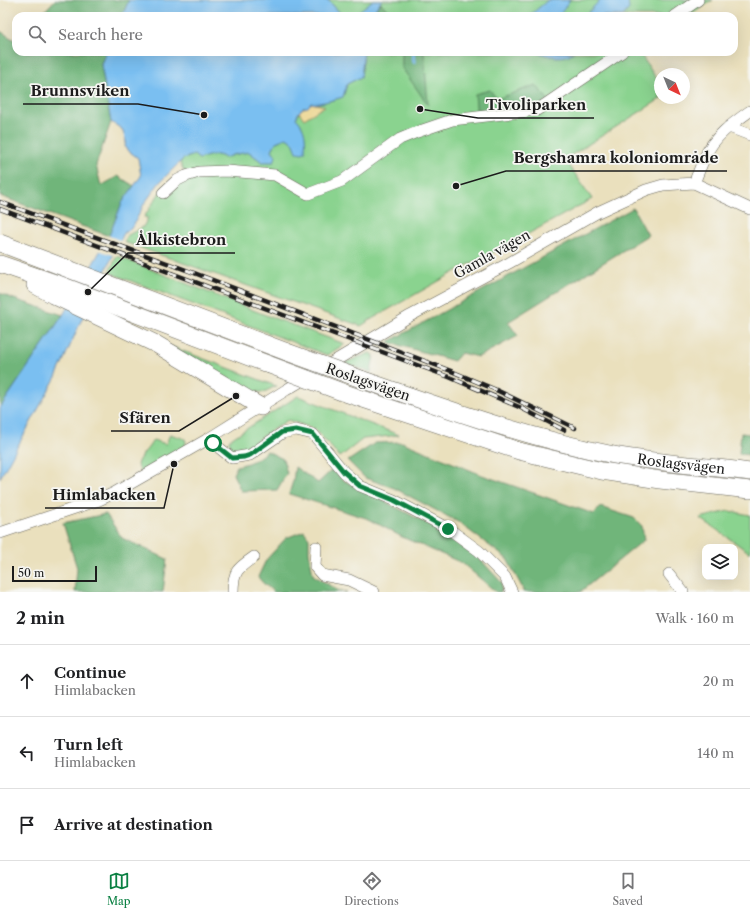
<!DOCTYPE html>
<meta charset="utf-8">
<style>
:root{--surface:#fff;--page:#f6f6f6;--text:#202124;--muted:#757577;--line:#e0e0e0;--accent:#0b8043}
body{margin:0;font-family:"Libre Caslon Text",serif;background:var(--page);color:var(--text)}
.controls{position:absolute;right:12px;bottom:12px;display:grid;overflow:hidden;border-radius:8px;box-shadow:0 4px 16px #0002}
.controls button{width:36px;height:36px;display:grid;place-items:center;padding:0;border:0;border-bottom:1px solid var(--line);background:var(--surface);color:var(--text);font:20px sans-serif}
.compass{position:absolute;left:654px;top:68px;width:36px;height:36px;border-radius:50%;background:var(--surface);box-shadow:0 4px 16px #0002;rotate:137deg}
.scale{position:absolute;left:12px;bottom:10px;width:85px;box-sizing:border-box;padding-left:4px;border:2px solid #1c1c1c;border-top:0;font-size:11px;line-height:14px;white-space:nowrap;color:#1c1c1c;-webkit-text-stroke:3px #f6f6f2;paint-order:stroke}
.stop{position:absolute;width:12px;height:12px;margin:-9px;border:3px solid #0b8043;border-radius:50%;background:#fff}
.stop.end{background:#0b8043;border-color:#fff;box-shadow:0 1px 4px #0008}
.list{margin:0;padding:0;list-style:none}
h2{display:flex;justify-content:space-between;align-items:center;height:52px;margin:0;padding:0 16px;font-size:17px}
h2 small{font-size:13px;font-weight:400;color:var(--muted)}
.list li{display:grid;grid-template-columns:26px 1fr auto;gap:12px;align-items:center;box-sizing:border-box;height:72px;padding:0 16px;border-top:1px solid var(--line)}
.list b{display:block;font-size:15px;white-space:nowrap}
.list p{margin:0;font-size:13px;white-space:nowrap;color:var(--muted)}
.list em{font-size:13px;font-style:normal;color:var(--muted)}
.icon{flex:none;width:22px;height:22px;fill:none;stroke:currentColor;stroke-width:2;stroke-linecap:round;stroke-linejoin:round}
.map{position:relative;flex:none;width:750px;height:592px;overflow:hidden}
.search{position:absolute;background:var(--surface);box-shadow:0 4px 16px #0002;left:12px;right:12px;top:12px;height:44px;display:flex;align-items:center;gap:10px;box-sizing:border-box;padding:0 14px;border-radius:12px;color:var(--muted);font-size:15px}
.sheet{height:268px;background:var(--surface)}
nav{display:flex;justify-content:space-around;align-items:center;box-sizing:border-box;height:56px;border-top:1px solid var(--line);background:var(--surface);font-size:11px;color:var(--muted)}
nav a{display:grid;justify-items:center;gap:2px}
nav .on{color:var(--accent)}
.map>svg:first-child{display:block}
.green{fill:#8ad38f;stroke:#537856}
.forest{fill:#6fb57a;stroke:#46684b}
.sand{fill:#eeda9e;stroke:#857b5d}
.water{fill:#7abff1;stroke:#4b6e86}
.pier{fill:#eae0bd}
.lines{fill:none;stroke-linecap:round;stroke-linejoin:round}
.stream{stroke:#7abff1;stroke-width:3.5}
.street-casing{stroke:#646154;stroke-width:12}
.primary-casing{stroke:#646154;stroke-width:18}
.street{stroke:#fff;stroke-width:11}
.primary{stroke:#fff;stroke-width:17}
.rail-casing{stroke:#1c1c1c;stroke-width:4.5}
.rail{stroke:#f6f6f2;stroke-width:3;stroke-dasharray:9;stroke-linecap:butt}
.primary-bridge-casing{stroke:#646154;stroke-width:18;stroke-linecap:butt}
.primary-bridge{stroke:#fff;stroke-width:17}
.route{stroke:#0b8043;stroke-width:5}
.labels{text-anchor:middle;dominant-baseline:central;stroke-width:3.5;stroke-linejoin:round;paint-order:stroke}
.street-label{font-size:14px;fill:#1c1c1c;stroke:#f6f6f2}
.leader{fill:none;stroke:#1c1c1c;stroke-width:1.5}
.callout-dot{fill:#1c1c1c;stroke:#f6f6f2;stroke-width:1.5}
.callout-label{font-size:15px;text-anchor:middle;font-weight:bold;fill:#1c1c1c;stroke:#f6f6f2;stroke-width:3.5;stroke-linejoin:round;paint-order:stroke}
</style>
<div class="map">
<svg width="750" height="592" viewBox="0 0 750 592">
<rect width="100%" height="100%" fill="#f6f6f2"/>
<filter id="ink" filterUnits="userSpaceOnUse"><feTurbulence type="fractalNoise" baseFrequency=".025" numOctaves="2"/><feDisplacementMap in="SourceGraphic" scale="8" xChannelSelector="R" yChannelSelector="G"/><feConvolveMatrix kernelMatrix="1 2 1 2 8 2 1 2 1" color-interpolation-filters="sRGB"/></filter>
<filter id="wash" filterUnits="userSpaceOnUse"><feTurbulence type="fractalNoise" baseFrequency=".012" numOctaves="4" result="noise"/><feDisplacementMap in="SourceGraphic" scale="16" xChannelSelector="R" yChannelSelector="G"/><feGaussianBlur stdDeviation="0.9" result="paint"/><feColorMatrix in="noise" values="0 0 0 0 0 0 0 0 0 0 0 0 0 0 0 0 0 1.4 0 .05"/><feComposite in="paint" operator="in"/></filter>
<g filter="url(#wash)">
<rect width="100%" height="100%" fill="#eae0bd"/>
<g class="green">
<path d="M 328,0 L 713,0 L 689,16 L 343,16 Z"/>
<path d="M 364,52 L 639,52 L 660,84 L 660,98 L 662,98 L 565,159 L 592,199 L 517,240 L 462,268 L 370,320 L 361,326 L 124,242 L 128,235 L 143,227 L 148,218 L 144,217 L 164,186 L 185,173 L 180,163 L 183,159 L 194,155 L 199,159 C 208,156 217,152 225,158 L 232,155 L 249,152 L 262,162 L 276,156 L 272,150 L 276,142 L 286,138 L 293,142 L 296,148 L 296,118 L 303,108 L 311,103 L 316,104 L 321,102 L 329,101 L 343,97 L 347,84 L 361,77 Z"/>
<path d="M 117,256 L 263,314 L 345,344 L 327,355 L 110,273 L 110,270 Z"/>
<path d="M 167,345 L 276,386 L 264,392 L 252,392 Z"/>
<path d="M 370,353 L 374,355 L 371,372 L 344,363 Z"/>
<path d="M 298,396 L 399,435 L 363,439 L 340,457 L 315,429 L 288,420 L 270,431 L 241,452 L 231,449 L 229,440 Z"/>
<path d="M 170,434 L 185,439 L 186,442 L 185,446 L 141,472 L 137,465 C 139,456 149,449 153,440 L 166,444 Z"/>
<path d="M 729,511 L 750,515 L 750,553 L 700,518 Z"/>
</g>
<g class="forest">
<path d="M 55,0 L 129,0 L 122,16 L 40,16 Z"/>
<path d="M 381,3 L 389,12 L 397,16 L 370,16 Z"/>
<path d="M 0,31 L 16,41 L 16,52 L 106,52 L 101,64 L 111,122 L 96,165 L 101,186 L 118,176 L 134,186 L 122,203 L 109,236 L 0,196 Z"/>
<path d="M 402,52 L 424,52 L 428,105 L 402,68 Z"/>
<path d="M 536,85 L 549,101 L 537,110 L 477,117 L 475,94 L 490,90 L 497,99 Z"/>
<path d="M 633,208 L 648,235 L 508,322 L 518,336 L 478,357 L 461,353 L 454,361 L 388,342 Z"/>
<path d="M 0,293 L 11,298 L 63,315 L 0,408 Z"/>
<path d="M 741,433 L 750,434 L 750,455 L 739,454 Z"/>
<path d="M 402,442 L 482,475 L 594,514 L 600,507 L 634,518 L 642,526 L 644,540 L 580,592 L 523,592 L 522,587 L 507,559 L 458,522 L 394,488 L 365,478 L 348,461 L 375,443 Z"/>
<path d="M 267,451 L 283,459 L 287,473 L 277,490 L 241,491 L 233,474 L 237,466 C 250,463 257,460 267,451 Z"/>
<path d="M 295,467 L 318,483 L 332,470 L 345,481 L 432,526 L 479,558 L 502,583 L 501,592 L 496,592 L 462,563 L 402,537 L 369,519 L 289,494 L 293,481 Z"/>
<path d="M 106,514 L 122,538 L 167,559 L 163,592 L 75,592 L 77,568 L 63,523 Z"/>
<path d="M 304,531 L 309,538 L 309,552 L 313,575 L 337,590 L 347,592 L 274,592 L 263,583 L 258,577 L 266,560 L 286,538 Z"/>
</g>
<path class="sand" d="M 311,103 L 325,106 L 304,119 L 299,112 L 303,108 Z"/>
<g class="water">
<path d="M 129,0 L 328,0 L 343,16 L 122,16 Z"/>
<path d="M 373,0 L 382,0 L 370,16 L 353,16 Z"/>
<path d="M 548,0 L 570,0 L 559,16 L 529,16 Z"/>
<path d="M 600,0 L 628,0 L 629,9 L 623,16 L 585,16 Z"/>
<path d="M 106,52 L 364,52 L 361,77 L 347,84 L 343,97 C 337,99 317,105 311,103 L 308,107 L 303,108 L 299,112 L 296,118 C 306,128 306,138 305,152 L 302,153 L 297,152 L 293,142 L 286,138 L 276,142 L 272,150 L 276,156 L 274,162 L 262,162 L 249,152 L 232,155 L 225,158 C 217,152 208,156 199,159 L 194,155 L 183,159 L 159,183 L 144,204 L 133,226 L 124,233 L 81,321 L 57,375 L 0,478 L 0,408 L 63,315 L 109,236 L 122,203 L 141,176 L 138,158 L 126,149 L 125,145 L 126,141 L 122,129 L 111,122 L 101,64 Z"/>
<path d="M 537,52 L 574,52 C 563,60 549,57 537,52 Z"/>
</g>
<path class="pier" d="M 107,235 L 122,241 L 115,256 L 98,250 Z"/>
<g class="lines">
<path class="stream" d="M 413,52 L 414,62"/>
</g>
</g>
<g filter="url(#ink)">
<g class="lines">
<defs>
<g id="street">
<path d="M 675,16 L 698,0"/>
<path d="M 729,127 L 750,135"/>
<path d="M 694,183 C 698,174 701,165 705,157 C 713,137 733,123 750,111"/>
<path d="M 163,193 L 176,181 L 186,176 L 199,172 L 227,171 L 275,175 L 308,194 L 342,181 L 400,139 L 417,132 L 452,120 L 537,110 L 622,52"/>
<path d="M 208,439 L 232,458 L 250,455 L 282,433 L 296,430 L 313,434 L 344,472 L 360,486 L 394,500 L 449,529 L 479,551 L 505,577 L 512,592"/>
<path d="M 0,533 L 99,500 L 114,493 L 208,439 L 286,390 L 410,316 L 509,263 L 598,212 L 646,190 L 663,185 L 694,183 L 750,209"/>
<path d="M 316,547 L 315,567 L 322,575 L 349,580 L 374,592"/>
<path d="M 669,574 L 683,592"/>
<path d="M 233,592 C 233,571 238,568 254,557"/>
</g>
<g id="primary">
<path d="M 0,243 L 287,352"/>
<path d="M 0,264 L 58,284 L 270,365"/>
<path d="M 35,285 L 53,295 L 156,344 L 261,407"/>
<path id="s1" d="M 361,379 C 444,408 528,438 614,455 C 659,463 705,466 750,472"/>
<path d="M 342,392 L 519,451 L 552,459 L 602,471 L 660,480 L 750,490"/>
</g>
</defs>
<use href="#street" class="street-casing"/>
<use href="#primary" class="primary-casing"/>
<use href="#street" class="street"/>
<use href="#primary" class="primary"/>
<defs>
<g id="rail">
<path d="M 0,202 L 189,271 L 451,371 L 494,389 L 575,428"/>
<path d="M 0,209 L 449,377 L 519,407 L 564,430"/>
</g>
</defs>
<use href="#rail" class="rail-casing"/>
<use href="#rail" class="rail"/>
<defs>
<g id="primary-bridge">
<path d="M 287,352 L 361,379"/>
<path d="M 270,365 L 342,392"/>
</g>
</defs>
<use href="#primary-bridge" class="primary-bridge-casing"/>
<use href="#primary-bridge" class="primary-bridge"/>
</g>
</g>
<g class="lines" filter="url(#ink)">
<path class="route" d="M 213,443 L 232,458 L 244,457 L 250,455 L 282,432 L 296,430 L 313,434 L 344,472 L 360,486 L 394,500 L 448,529"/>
</g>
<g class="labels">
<g class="street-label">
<text transform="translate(492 254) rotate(-29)">Gamla vägen</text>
<text transform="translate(368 382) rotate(19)">Roslagsvägen</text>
<text stroke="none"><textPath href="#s1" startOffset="332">Roslagsvägen</textPath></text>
</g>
</g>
<path class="leader" d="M204 115L138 104H23M420 109L478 118H594M456 186L506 171H727M88 292L128 253H235M236 396L179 431H111M174 464L164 508H45"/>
<g class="callout-dot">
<circle cx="204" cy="115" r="4"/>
<circle cx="420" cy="109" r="4"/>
<circle cx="456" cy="186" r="4"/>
<circle cx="88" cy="292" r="4"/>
<circle cx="236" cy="396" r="4"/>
<circle cx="174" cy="464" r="4"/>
</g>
<g class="callout-label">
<text x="80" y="96">Brunnsviken</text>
<text x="536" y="110">Tivoliparken</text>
<text x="616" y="163">Bergshamra koloniområde</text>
<text x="181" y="245">Ålkistebron</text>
<text x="145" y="423">Sfären</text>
<text x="104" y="500">Himlabacken</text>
</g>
</svg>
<div class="controls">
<button><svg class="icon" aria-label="layers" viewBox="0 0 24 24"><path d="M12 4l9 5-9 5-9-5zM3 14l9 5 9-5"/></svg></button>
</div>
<svg class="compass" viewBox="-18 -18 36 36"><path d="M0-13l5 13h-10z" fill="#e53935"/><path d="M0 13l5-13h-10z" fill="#757577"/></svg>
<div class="scale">50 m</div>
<div class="stop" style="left:213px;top:443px"></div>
<div class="stop end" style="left:448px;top:529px"></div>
<div class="search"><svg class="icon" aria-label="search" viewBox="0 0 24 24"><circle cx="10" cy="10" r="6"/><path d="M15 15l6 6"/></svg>Search here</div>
</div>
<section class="sheet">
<h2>2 min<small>Walk · 160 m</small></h2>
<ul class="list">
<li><svg class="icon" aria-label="ahead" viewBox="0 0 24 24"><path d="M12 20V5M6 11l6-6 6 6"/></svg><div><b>Continue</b><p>Himlabacken</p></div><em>20 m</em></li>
<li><svg class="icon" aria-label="left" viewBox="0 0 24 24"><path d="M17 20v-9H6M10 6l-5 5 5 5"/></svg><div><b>Turn left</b><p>Himlabacken</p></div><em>140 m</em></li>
<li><svg class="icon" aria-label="arrive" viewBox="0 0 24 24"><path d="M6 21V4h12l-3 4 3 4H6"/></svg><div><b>Arrive at destination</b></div></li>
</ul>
</section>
<nav>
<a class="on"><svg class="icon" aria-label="map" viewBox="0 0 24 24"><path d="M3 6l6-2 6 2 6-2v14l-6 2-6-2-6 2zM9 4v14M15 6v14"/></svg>Map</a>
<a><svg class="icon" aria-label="directions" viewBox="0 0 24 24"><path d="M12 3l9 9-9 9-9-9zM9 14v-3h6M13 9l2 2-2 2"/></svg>Directions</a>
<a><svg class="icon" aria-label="saved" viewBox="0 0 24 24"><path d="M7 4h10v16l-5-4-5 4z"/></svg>Saved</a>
</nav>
